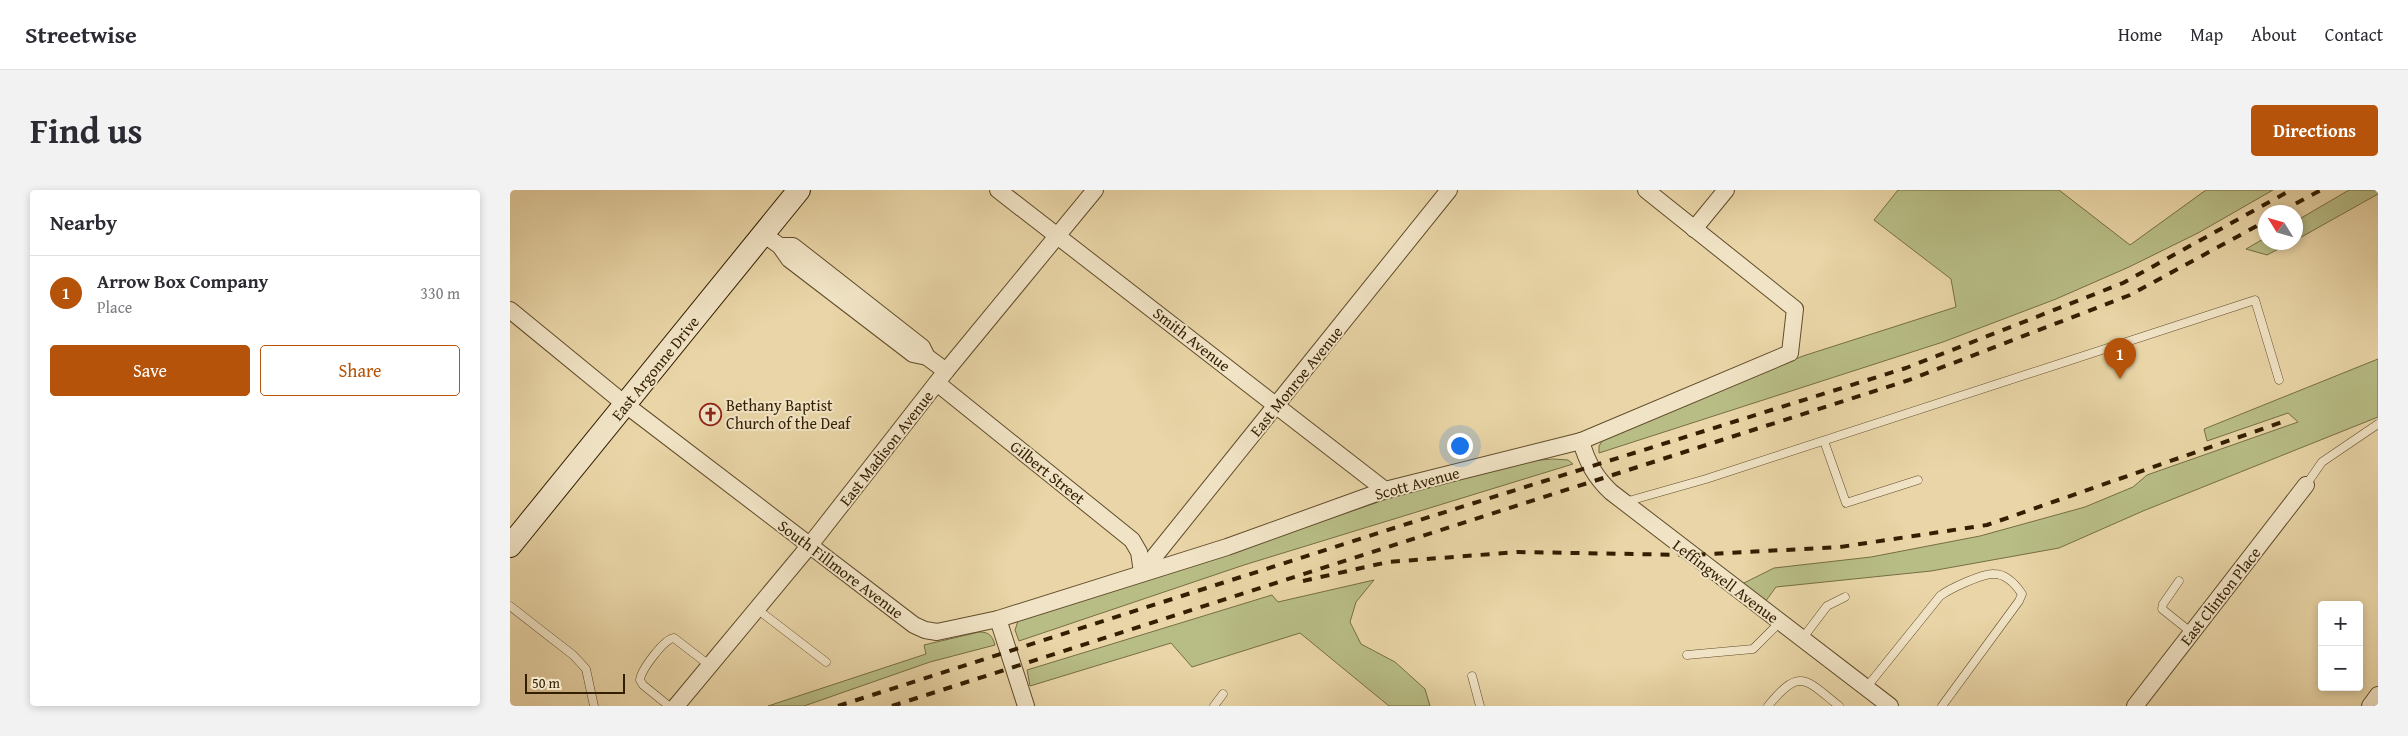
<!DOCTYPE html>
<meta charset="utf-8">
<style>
:root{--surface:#fff;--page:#f2f2f3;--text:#2b2b33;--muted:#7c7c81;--line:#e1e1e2;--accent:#b45309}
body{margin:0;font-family:"Gentium Book Plus",serif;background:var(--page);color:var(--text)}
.controls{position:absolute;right:15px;bottom:15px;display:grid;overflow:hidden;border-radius:5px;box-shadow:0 2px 8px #0003}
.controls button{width:45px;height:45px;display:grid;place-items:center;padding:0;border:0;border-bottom:1px solid var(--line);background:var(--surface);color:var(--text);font:25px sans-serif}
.compass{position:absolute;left:1748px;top:15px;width:45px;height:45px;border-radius:50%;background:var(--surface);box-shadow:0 2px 8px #0003;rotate:307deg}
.scale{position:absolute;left:15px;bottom:12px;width:100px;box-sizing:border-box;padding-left:5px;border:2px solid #331e00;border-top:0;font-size:14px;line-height:18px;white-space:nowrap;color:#331e00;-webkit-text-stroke:4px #f1e4c6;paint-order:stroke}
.you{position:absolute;left:949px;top:255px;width:18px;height:18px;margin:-12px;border:4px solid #fff;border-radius:50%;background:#1a73e8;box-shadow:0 0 0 8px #1a73e833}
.badge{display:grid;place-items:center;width:32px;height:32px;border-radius:50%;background:var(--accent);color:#fff;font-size:16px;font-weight:700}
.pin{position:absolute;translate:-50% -41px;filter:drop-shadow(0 1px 2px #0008)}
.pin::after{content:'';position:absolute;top:26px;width:18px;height:15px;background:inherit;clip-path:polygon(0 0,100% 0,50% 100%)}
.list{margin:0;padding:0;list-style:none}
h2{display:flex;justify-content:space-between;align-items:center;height:65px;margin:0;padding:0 20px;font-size:21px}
h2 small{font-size:16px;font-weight:400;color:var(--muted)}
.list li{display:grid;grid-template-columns:32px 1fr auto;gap:15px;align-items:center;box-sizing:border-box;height:75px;padding:0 20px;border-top:1px solid var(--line)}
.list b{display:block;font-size:19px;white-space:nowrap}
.list p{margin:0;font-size:16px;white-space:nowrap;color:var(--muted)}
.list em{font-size:16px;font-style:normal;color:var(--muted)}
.actions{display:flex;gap:10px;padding:15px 20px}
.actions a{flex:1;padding:11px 0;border:1px solid var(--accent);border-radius:5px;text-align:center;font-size:18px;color:var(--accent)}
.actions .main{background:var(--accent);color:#fff}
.map{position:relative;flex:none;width:1868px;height:516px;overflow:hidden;border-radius:5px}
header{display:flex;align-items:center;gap:30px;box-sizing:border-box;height:70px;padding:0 25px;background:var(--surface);border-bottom:1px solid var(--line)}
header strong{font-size:24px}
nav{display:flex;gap:28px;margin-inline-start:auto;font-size:18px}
.intro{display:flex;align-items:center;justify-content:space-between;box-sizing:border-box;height:120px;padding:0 30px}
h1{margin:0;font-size:35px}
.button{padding:12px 22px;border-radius:5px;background:var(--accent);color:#fff;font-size:18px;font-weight:700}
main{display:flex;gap:30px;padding:0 30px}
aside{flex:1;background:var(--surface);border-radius:5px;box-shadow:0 2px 8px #0003}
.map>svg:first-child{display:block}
.green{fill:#b8bd86;stroke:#766e43}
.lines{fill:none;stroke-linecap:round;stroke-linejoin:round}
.lane-casing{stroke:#604c2a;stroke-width:9}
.street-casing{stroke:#604c2a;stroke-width:18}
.secondary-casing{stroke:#331e00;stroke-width:24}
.lane{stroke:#f1e4c6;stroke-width:8}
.street{stroke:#f1e4c6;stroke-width:16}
.secondary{stroke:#f1e4c6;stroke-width:22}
.rail{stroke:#331e00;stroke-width:4;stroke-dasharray:9 9;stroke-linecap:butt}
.labels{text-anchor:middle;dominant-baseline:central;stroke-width:4;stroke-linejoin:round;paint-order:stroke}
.street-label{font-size:16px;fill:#331e00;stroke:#f1e4c6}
.poi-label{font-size:16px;fill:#331e00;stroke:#f1e4c6;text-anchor:start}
</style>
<header>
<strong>Streetwise</strong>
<nav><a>Home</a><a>Map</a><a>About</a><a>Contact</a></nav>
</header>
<div class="intro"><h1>Find us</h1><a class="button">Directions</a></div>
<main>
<aside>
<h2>Nearby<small></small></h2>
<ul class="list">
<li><span class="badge">1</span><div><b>Arrow Box Company</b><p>Place</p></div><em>330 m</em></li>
</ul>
<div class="actions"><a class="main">Save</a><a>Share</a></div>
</aside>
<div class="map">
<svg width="1868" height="516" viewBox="0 0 1868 516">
<rect width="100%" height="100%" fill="#e9d5a7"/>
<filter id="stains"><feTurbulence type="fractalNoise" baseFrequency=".004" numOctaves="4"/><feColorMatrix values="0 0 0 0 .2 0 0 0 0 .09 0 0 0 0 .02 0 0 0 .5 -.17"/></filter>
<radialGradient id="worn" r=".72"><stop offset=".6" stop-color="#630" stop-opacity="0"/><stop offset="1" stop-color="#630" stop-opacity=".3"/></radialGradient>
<g class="green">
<path d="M 1388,0 L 1549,0 L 1620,55 L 1696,0 L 1763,0 L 1688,43 L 1619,77 L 1546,109 L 1433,152 L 1089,263 L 1089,256 L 1094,248 L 1200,203 L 1293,166 L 1446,117 L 1441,89 L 1364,30 Z"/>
<path d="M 1839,0 L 1868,0 L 1868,4 L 1786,50 L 1786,31 Z"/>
<path d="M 1755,48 L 1756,52 L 1780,53 L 1757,65 L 1736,59 Z"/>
<path d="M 1868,169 L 1868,227 L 1633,321 L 1549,358 L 1421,381 L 1266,397 L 1255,412 L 1232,394 L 1264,378 L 1361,367 L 1470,346 L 1575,317 L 1623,297 L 1637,285 L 1788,232 L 1778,223 L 1697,251 L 1694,239 Z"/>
<path d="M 1043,269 L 1058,270 L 1063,274 L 734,375 L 509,451 L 505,440 L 508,431 L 700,370 L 874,310 L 1019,271 Z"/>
<path d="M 864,390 L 846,412 L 840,432 L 851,454 L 885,472 L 915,499 L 920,516 L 879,516 L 790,443 L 682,477 L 661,453 L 520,496 L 517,480 L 762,405 L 768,412 Z"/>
<path d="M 469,442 C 479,442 482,445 485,455 L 420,472 L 294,516 L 258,516 L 416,464 L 414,455 Z"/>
</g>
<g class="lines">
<defs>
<g id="lane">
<path d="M 1314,251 L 1336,313 L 1408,290"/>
<path d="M 1796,295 L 1812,272 L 1868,234"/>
<path d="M 1115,312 L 1196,289 L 1745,110 L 1769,190"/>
<path d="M 1669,391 L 1653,414 L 1652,419 L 1682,443"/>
<path d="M 0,416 L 63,465 L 76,479 L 84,516"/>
<path d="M 247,419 L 316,472"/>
<path d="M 1292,449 L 1317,416 L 1335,407"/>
<path d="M 1177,465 L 1243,459 L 1270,432"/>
<path d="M 962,486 L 970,516"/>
<path d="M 1356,498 L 1430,406 C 1439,399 1473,383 1484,384 C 1496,384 1506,395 1512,404 L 1509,411 L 1432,516"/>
<path d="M 159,516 L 133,495 L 130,490 C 131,480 154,449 164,448 L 199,475"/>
<path d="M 704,516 L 713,504"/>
<path d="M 1258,516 C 1290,477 1295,489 1329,516"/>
</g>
<g id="street">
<path d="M 488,0 L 875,300"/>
<path d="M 1184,39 L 1216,0"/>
<path d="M 253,44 L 270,56 L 279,69 L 403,164 L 417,167 L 436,181"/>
<path d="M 270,56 L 283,56 L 412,157 L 417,167"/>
<path d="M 0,120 L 116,215 L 404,435 L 415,440 L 427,442 L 488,429 L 717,357 L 875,300 L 1071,251 L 1280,163 L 1285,119 L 1136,0"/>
<path d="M 427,193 L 622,350 L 629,362 L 632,382"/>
<path d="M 1071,251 C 1077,272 1085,287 1101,302 L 1380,516"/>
<path d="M 632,382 L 939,0"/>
<path d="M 488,429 L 516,516"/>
<path d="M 166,516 L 300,355 L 436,181 L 585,0"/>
<path d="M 1625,516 L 1796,295"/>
<path d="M 1860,516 L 1868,505"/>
</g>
<path id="secondary" d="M 0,356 L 289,0"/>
</defs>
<use href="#lane" class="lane-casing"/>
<use href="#street" class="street-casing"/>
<use href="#secondary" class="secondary-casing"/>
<use href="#lane" class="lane"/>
<use href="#street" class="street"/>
<use href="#secondary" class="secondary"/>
<g class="rail">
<path d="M 1770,22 L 1811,0"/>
<path d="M 793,391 L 878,372 L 1008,362 L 1181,365 L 1330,357 L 1477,335 L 1778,230"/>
<path d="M 328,516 L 884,338 L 1396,178 L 1613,93 L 1781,0"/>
<path d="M 382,516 L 1399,190 L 1620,105 L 1756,31"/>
</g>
</g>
<defs>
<symbol id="church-ring" viewBox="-11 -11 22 22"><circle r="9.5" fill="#f1e4c6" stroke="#8f2418" stroke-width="1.5"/><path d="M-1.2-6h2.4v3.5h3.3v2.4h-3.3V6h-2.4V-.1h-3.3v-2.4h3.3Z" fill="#8f2418"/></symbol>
</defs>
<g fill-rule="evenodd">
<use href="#church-ring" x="188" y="212" width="25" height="25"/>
</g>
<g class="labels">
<g class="street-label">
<text transform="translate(682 149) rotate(38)">Smith Avenue</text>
<text transform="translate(145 178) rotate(-51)">East Argonne Drive</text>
<text transform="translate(786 191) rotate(-51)">East Monroe Avenue</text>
<text transform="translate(376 258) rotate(-52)">East Madison Avenue</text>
<text transform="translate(538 282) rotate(39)">Gilbert Street</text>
<text transform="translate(907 293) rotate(-15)">Scott Avenue</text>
<text transform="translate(331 379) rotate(37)">South Fillmore Avenue</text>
<text transform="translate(1216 391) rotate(37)">Leffingwell Avenue</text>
<text transform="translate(1710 406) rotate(-52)">East Clinton Place</text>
</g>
<g class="poi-label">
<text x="216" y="215">Bethany Baptist<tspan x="216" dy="18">Church of the Deaf</tspan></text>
</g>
</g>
<rect width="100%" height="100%" filter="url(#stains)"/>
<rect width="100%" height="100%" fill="url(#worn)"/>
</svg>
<div class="controls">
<button>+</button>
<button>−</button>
</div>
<svg class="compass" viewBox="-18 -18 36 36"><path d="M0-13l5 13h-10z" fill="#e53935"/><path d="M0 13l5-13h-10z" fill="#7c7c81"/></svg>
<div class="scale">50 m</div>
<div class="you"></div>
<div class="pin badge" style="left:1610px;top:189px">1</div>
</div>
</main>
